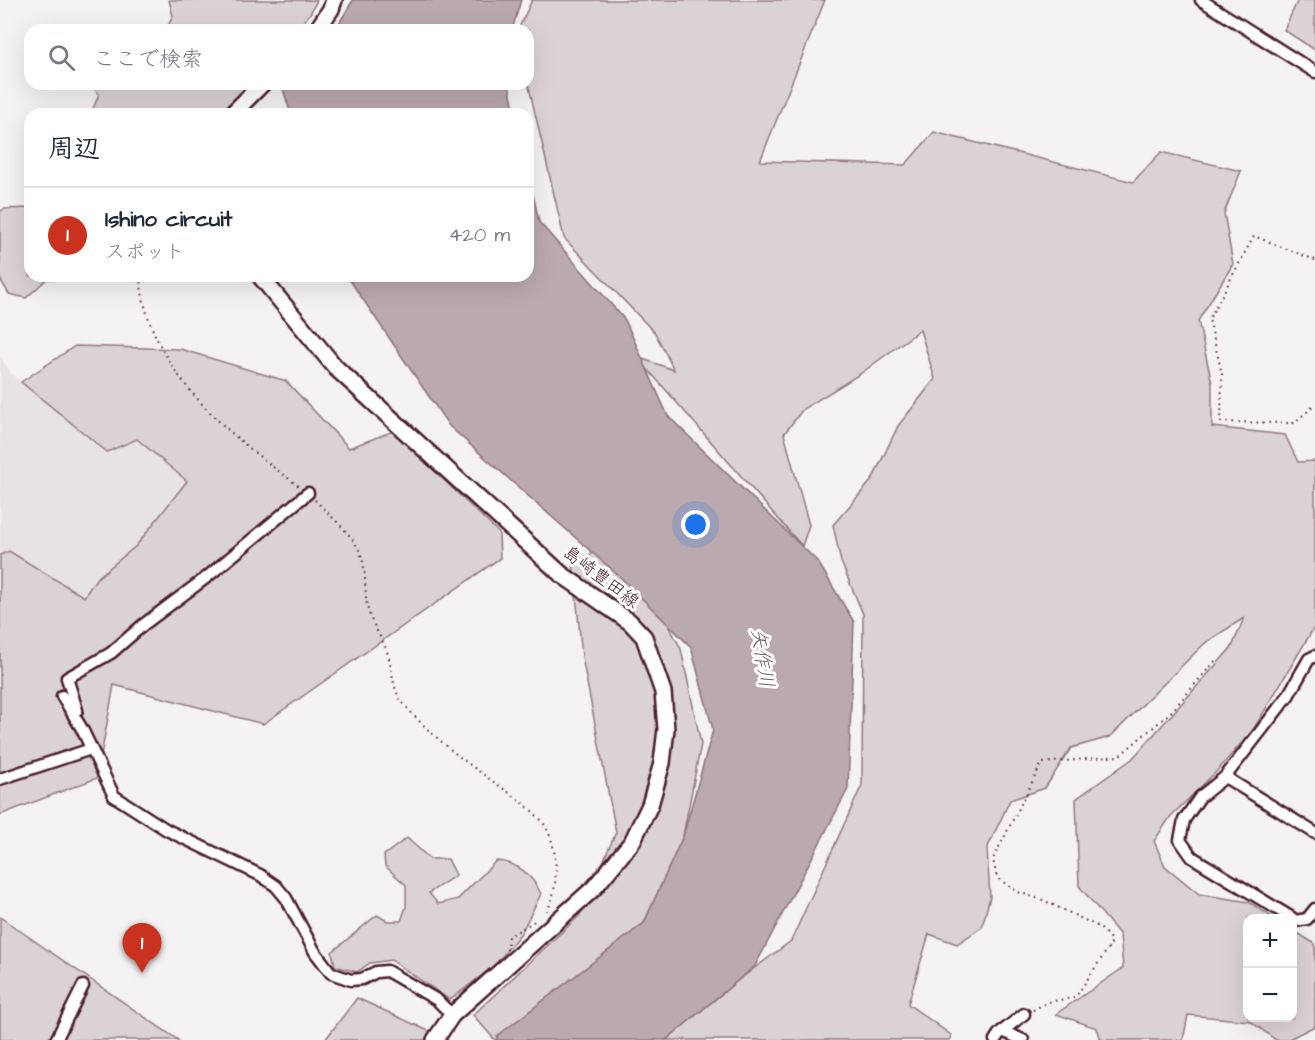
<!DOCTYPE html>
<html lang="ja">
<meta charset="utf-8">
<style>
:root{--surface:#fff;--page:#f2f2f3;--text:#1f2937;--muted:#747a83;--line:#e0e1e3;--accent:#c8321e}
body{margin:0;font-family:"Architects Daughter","Klee One",sans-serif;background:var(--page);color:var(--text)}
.controls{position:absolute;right:18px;bottom:18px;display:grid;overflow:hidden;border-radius:12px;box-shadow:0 6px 24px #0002}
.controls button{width:54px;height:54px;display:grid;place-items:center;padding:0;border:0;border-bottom:2px solid var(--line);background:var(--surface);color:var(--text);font:30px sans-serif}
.you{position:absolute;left:696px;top:525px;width:21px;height:21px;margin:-15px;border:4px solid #fff;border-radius:50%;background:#1a73e8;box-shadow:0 0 0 9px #1a73e833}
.badge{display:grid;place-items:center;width:39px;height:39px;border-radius:50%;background:var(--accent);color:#fff;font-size:20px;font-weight:700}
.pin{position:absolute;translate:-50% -50px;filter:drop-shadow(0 2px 3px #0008)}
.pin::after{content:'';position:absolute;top:32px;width:21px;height:18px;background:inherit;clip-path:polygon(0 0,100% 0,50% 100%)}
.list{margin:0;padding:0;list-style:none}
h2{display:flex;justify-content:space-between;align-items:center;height:78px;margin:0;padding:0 24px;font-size:26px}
h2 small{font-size:20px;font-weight:400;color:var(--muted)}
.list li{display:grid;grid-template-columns:39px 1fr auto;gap:18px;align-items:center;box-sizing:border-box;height:96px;padding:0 24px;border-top:2px solid var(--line)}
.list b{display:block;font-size:22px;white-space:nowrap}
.list p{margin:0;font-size:20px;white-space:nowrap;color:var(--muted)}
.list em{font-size:20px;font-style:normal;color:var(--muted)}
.icon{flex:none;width:33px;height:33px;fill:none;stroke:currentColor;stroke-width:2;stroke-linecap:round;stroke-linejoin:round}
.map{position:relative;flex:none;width:1315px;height:1040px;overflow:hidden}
.search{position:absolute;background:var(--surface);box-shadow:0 6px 24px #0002;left:24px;top:24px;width:510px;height:66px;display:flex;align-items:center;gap:15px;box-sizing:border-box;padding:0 21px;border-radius:18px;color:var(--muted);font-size:22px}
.panel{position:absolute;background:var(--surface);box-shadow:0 6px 24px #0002;left:24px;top:108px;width:510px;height:174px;border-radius:18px}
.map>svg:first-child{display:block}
.built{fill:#e7e2e3}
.green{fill:#dbd2d5;stroke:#927880;stroke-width:1.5}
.water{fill:#baa9ae;stroke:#8d727a;stroke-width:1.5}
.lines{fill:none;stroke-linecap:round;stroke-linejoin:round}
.street-casing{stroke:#4a1f2b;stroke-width:15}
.secondary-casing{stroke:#4a1f2b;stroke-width:20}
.path{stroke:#4a1f2b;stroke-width:2;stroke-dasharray:1.5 4.5;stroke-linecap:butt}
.street{stroke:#fff;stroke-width:10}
.secondary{stroke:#fff;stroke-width:15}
.labels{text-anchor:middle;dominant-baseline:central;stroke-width:6;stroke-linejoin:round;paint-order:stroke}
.street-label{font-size:18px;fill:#4a1f2b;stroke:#fff}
.water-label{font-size:20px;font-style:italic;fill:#714f59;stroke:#fff}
</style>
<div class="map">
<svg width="1315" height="1040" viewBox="0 0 1315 1040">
<rect width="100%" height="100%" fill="#f4f2f2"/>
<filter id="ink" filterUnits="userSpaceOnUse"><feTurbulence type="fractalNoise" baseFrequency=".0167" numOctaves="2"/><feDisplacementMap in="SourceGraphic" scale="12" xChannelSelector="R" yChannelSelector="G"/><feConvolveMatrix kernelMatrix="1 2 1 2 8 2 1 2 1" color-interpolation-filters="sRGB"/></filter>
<g filter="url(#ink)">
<path class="built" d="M 0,356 L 11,374 L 107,452 L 137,439 L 188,481 L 136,546 L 96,579 L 84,597 L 9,551 L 0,555 Z"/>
<g class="green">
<path d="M 169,0 L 317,0 L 311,12 L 298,30 L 166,30 L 173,16 Z"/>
<path d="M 532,0 L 825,0 L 760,161 L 905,165 L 934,132 L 1133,182 L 1161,152 L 1241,171 L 1224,213 L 1233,264 L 1198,321 L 1212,383 L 1212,427 L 1285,435 L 1298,462 L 1315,461 L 1315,626 L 1253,730 L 1217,771 L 1171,816 L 1154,841 L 1165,866 L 1199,894 L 1249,902 L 1274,918 L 1248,918 L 1248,1018 L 1292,1018 L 1293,930 L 1315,944 L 1315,1026 L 1287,1040 L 1276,1040 L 1250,1021 L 1188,1015 L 1183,1040 L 1101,1040 L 1097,1028 L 1056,1014 L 1123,968 L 1120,935 L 1079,886 L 1076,799 L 1132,759 L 1232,647 L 1244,618 L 1205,643 L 1110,737 L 1071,748 L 1045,788 L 1010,800 L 987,849 L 990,897 L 982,927 L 957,944 L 929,934 L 908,1004 L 951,1035 L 950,1040 L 666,1040 L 736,982 L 791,941 L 862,785 L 863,614 L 841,562 L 833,525 L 872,480 L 898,426 L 935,379 L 920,330 L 860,374 L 803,409 L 784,434 L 809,525 L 802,546 L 637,357 L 674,370 L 655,333 L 564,238 L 528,83 L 528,30 L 518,30 Z"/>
<path d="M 1298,0 L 1315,0 L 1315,50 L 1284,30 Z"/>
<path d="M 90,84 L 251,84 L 223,114 L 91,114 L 99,94 Z"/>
<path d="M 30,208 L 30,276 L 85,276 L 47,279 L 26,298 L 9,294 L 0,279 L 0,212 L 4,209 Z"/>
<path d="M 75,346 L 180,349 L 286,381 L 349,448 L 393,431 L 499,533 L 500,558 L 263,724 L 114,685 L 97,778 L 0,815 L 0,555 L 9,551 L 84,597 L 96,579 L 136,546 L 187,481 L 137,439 L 107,452 L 21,382 Z"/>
<path d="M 615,542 L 640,570 L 681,649 L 701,744 L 683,836 L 644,923 L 495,1040 L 473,1015 L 580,915 L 616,832 L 582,657 L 573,563 Z"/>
<path d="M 407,838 L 430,859 L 448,859 L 456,875 L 429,893 L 438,904 L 458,899 L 496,861 C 518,862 532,875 541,894 L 521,933 L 495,965 L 450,1000 L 391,960 L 370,963 L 357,972 L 335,966 L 332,952 L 377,915 L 387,921 L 401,921 L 406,907 L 406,885 L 385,866 L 384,855 Z"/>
<path d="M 0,917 L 178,1040 L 0,1040 Z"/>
<path d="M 357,998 L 448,1040 L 325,1040 Z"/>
</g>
<g class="water">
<path d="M 353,0 L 521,0 L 512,30 L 335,30 Z"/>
<path d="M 287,84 L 509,84 L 515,114 L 291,114 L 283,89 Z"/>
<path d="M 528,171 L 539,222 L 625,320 L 668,416 L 818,562 L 854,622 L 848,789 L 755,966 L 666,1040 L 497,1040 L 497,1036 L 644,923 L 683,836 L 713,730 L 691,647 L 620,577 L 449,426 L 347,276 L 528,276 Z"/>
</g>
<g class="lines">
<defs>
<g id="street">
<path d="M 1201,0 L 1315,72"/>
<path d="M 62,696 L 82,729 L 114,796 L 167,830 L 260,875 L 276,886 L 286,898 L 315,952 L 331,973 L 351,980 L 362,979 L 376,972 L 387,971 L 437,1000 L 452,1015"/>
<path d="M 77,710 L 67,678 L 111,653 L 143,625 L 207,577 L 308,493"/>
<path d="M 1225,777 L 1315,833"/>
<path d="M 0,779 L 91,749 L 89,744"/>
<path d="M 1292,918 L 1192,857 L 1180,840 L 1184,820 L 1200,797 L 1225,777 L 1288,696 L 1309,659 L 1315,656"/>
<path d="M 1292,919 L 1295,921 L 1307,919 L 1315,909"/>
<path d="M 1002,1031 L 1023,1040"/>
<path d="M 56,1040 L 83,986"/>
<path d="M 995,1040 L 999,1034 L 1024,1014"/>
</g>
<g id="secondary">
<path d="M 317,30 L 331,9 L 334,0"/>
<path d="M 232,114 L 262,84"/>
<path d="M 260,276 L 336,368 L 561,574 L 630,622 L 644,637 L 663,692 L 666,729 L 662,763 L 650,805 L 632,842 L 594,888 L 452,1015 L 435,1040"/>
</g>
</defs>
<use href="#street" class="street-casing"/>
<use href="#secondary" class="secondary-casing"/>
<g class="path">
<path d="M 1315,260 L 1254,236 L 1209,319 L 1222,374 L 1221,422 L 1294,423 L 1315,405"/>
<path d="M 140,276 C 147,370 230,436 300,487"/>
<path d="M 315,500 C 329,515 348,530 358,548 C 367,564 364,587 367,605 C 370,624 383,637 388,655 C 393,671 392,690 403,703 C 422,727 458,757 484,775 C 503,789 525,802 541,820 C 559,841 560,888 547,911"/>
<path d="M 507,950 L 508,937 L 538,919"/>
<path d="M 1033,1010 L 1048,1002 L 1072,998 L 1077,995 L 1111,944 L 1109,937 L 1099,927 L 1043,900 L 1018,892 L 997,878 L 993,859 L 1042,763 L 1119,756 L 1170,713 L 1217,659"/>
</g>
<use href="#street" class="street"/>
<use href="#secondary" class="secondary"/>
</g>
</g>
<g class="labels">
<g class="street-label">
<text transform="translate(601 577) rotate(37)">島崎豊田線</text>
</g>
<g class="water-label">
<text transform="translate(762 658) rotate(81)">矢作川</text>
</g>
</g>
</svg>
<div class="controls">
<button>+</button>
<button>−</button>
</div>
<div class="you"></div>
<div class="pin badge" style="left:142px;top:973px">1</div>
<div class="search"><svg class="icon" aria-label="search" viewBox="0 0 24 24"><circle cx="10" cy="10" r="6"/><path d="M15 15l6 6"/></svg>ここで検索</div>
<section class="panel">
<h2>周辺<small></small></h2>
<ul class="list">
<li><span class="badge">1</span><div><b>Ishino circuit</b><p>スポット</p></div><em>420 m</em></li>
</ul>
</section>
</div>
